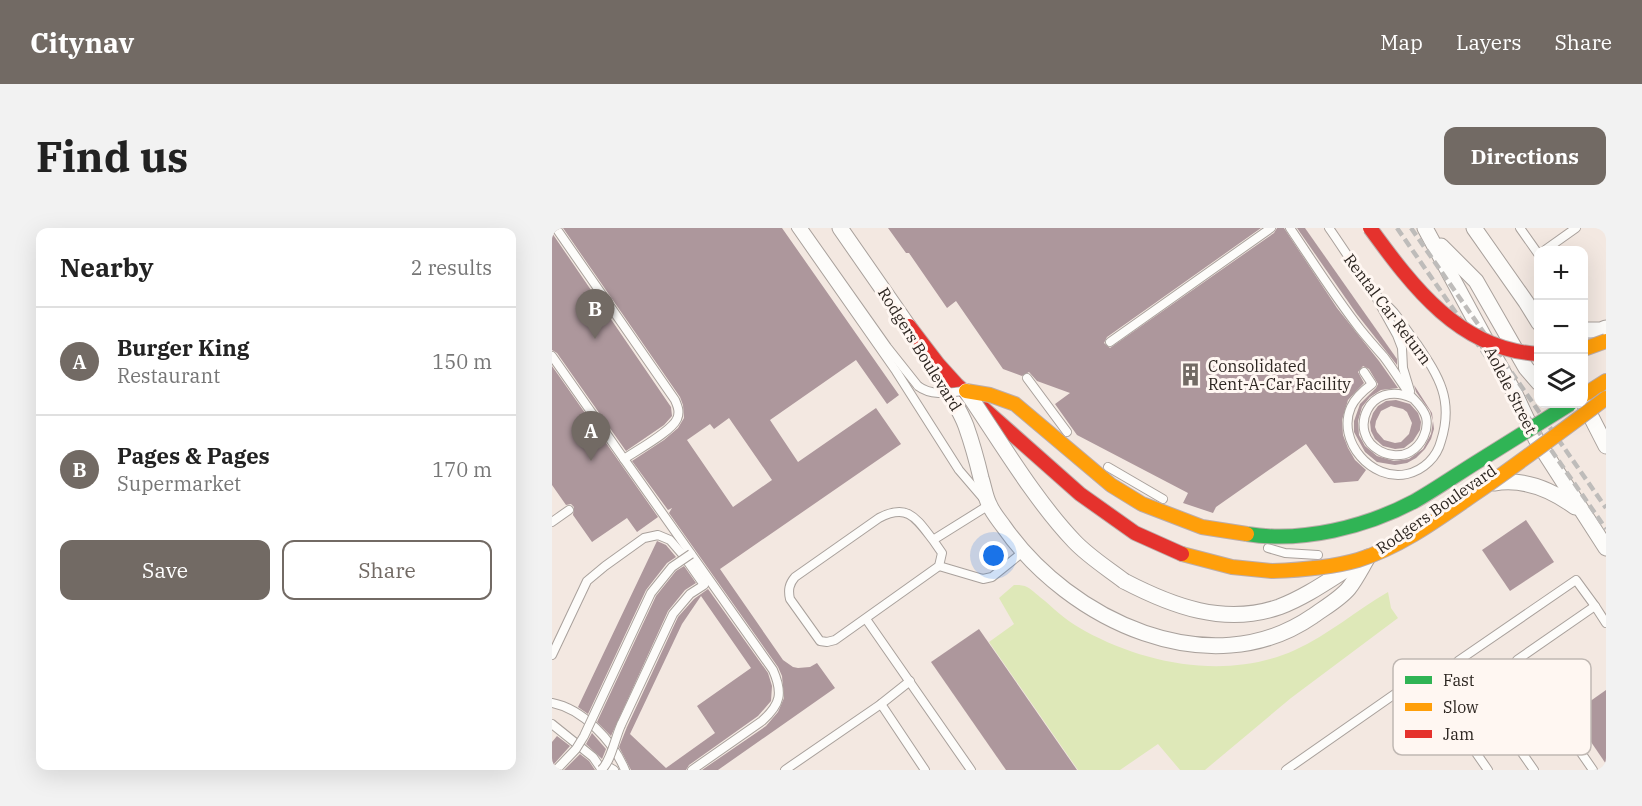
<!DOCTYPE html>
<meta charset="utf-8">
<style>
:root{--surface:#fff;--page:#f2f2f2;--text:#222;--muted:#767676;--line:#e0e0e0;--accent:#726a64}
body{margin:0;font-family:"IBM Plex Serif",serif;background:var(--page);color:var(--text)}
.controls{position:absolute;right:18px;top:18px;display:grid;overflow:hidden;border-radius:12px;box-shadow:0 6px 24px #0002}
.controls button{width:54px;height:54px;display:grid;place-items:center;padding:0;border:0;border-bottom:2px solid var(--line);background:var(--surface);color:var(--text);font:30px sans-serif}
.you{position:absolute;left:442px;top:328px;width:21px;height:21px;margin:-15px;border:4px solid #fff;border-radius:50%;background:#1a73e8;box-shadow:0 0 0 9px #1a73e833}
.badge{display:grid;place-items:center;width:39px;height:39px;border-radius:50%;background:var(--accent);color:#fff;font-size:20px;font-weight:700}
.pin{position:absolute;translate:-50% -50px;filter:drop-shadow(0 2px 3px #0008)}
.pin::after{content:'';position:absolute;top:32px;width:21px;height:18px;background:inherit;clip-path:polygon(0 0,100% 0,50% 100%)}
.list{margin:0;padding:0;list-style:none}
h2{display:flex;justify-content:space-between;align-items:center;height:78px;margin:0;padding:0 24px;font-size:26px}
h2 small{font-size:20px;font-weight:400;color:var(--muted)}
.list li{display:grid;grid-template-columns:39px 1fr auto;gap:18px;align-items:center;box-sizing:border-box;height:108px;padding:0 24px;border-top:2px solid var(--line)}
.list b{display:block;font-size:22px;white-space:nowrap}
.list p{margin:0;font-size:20px;white-space:nowrap;color:var(--muted)}
.list em{font-size:20px;font-style:normal;color:var(--muted)}
.actions{display:flex;gap:12px;padding:18px 24px}
.actions a{flex:1;padding:14px 0;border:2px solid var(--accent);border-radius:12px;text-align:center;font-size:21px;color:var(--accent)}
.actions .main{background:var(--accent);color:#fff}
.icon{flex:none;width:33px;height:33px;fill:none;stroke:currentColor;stroke-width:2;stroke-linecap:round;stroke-linejoin:round}
.map{position:relative;flex:none;width:1054px;height:542px;overflow:hidden;border-radius:12px}
header{display:flex;align-items:center;gap:36px;box-sizing:border-box;height:84px;padding:0 30px;background:var(--accent);color:#fff}
header strong{font-size:28px}
nav{display:flex;gap:33px;margin-inline-start:auto;font-size:21px}
.intro{display:flex;align-items:center;justify-content:space-between;box-sizing:border-box;height:144px;padding:0 36px}
h1{margin:0;font-size:42px}
.button{padding:15px 27px;border-radius:12px;background:var(--accent);color:#fff;font-size:21px;font-weight:700}
main{display:flex;gap:36px;padding:0 36px}
aside{flex:1;background:var(--surface);border-radius:12px;box-shadow:0 6px 24px #0002}
.map>svg:first-child{display:block}
.green{fill:#dee8b8}
.building{fill:#ad979c;fill-rule:evenodd}
.lines{fill:none;stroke-linecap:round;stroke-linejoin:round}
.lane-casing{stroke:#a9a19c;stroke-width:10}
.street-casing{stroke:#a9a19c;stroke-width:17}
.slow-casing{stroke:#bcadab;stroke-width:16}
.jam-casing{stroke:#bcadab;stroke-width:16}
.lane{stroke:#fdfcfa;stroke-width:8}
.street{stroke:#fdfcfa;stroke-width:15}
.slow{stroke:#ff9f0a;stroke-width:14}
.jam{stroke:#e5322d;stroke-width:14}
.rail{stroke:#bebcba;stroke-width:4.5;stroke-dasharray:9 4.5;stroke-linecap:butt}
.lane-bridge-casing{stroke:#a9a19c;stroke-width:10;stroke-linecap:butt}
.street-bridge-casing{stroke:#a9a19c;stroke-width:17;stroke-linecap:butt}
.fast-bridge-casing{stroke:#bcadab;stroke-width:16;stroke-linecap:butt}
.slow-bridge-casing{stroke:#bcadab;stroke-width:16;stroke-linecap:butt}
.jam-bridge-casing{stroke:#bcadab;stroke-width:16;stroke-linecap:butt}
.lane-bridge{stroke:#fdfcfa;stroke-width:8}
.street-bridge{stroke:#fdfcfa;stroke-width:15}
.fast-bridge{stroke:#30b455;stroke-width:14}
.slow-bridge{stroke:#ff9f0a;stroke-width:14}
.jam-bridge{stroke:#e5322d;stroke-width:14}
.labels{text-anchor:middle;dominant-baseline:central;stroke-width:6;stroke-linejoin:round;paint-order:stroke}
.street-label{font-size:16px;fill:#2d2621;stroke:#fff7f2}
.poi-label{font-size:16px;fill:#2d2621;stroke:#fff7f2;text-anchor:start}
.key{fill:#fff7f2;stroke:#c0b8b3;stroke-width:1.5}
.key-label{font-size:16px;fill:#2d2621}
</style>
<header>
<strong>Citynav</strong>
<nav><a>Map</a><a>Layers</a><a>Share</a></nav>
</header>
<div class="intro"><h1>Find us</h1><a class="button">Directions</a></div>
<main>
<aside>
<h2>Nearby<small>2 results</small></h2>
<ul class="list">
<li><span class="badge">A</span><div><b>Burger King</b><p>Restaurant</p></div><em>150 m</em></li>
<li><span class="badge">B</span><div><b>Pages &amp; Pages</b><p>Supermarket</p></div><em>170 m</em></li>
</ul>
<div class="actions"><a class="main">Save</a><a>Share</a></div>
</aside>
<div class="map">
<svg width="1054" height="542" viewBox="0 0 1054 542">
<rect width="100%" height="100%" fill="#f3e8e1"/>
<path class="green" d="M 462,357 C 466,357 472,357 475,359 C 481,362 487,369 493,373 C 505,384 518,395 533,403 C 595,437 677,452 743,422 C 776,407 805,382 836,364 L 839,380 L 846,390 L 739,470 L 653,542 L 628,542 L 606,516 L 568,542 L 526,542 L 437,414 L 462,396 L 447,370 Z"/>
<g class="building">
<path d="M 11,0 L 230,0 L 347,167 L 335,176 L 304,132 L 218,192 L 246,234 L 324,180 L 349,216 L 168,341 L 231,432 L 241,439 L 246,440 L 258,439 L 265,435 L 283,460 L 166,542 L 150,542 L 214,498 L 226,484 L 232,470 L 230,448 L 226,439 L 117,285 L 120,280 L 116,282 L 80,233 L 112,212 L 126,200 L 132,190 L 131,177 L 128,169 ZM 177,190 L 220,252 L 181,279 L 135,212 L 158,196 L 162,201 Z"/>
<path d="M 336,0 L 709,0 L 555,109 L 552,115 L 558,120 L 722,5 L 725,0 L 732,0 L 785,80 L 827,133 L 846,160 L 829,162 L 818,169 L 810,179 L 806,193 L 807,207 L 813,218 L 825,228 L 842,233 L 857,231 L 871,221 L 879,206 L 881,193 L 878,183 L 864,164 L 862,157 L 880,185 L 882,201 L 879,211 L 873,221 L 864,230 L 855,235 L 843,237 L 825,234 L 813,224 L 802,204 L 802,193 L 808,176 L 824,160 L 826,156 L 817,141 L 811,138 L 806,144 L 812,155 L 796,172 L 790,192 L 791,207 L 796,220 L 803,232 L 814,242 L 806,253 L 782,255 L 754,216 L 664,279 L 661,285 L 631,275 L 636,265 L 525,207 L 503,176 L 518,165 L 485,153 L 477,144 L 470,148 L 451,141 L 404,73 L 395,80 L 357,25 L 354,25 Z"/>
<path d="M 745,0 L 753,0 L 845,131 L 845,137 L 804,85 Z"/>
<path d="M 0,5 L 119,179 L 120,188 L 112,197 L 74,223 L 5,125 L 0,122 Z"/>
<path d="M 0,138 L 106,289 L 85,304 L 75,290 L 40,314 L 21,287 L 22,279 L 19,276 L 14,277 L 0,257 Z"/>
<path d="M 844,172 L 858,176 L 866,185 L 869,194 L 868,202 L 861,213 L 852,220 L 843,221 L 831,218 L 823,211 L 819,203 L 818,194 L 821,185 L 826,178 L 834,173 ZM 839,178 L 851,181 L 855,184 L 860,195 L 857,206 L 849,214 L 843,215 L 832,212 L 825,204 L 823,199 L 824,193 L 829,183 Z"/>
<path d="M 974,292 L 1002,334 L 958,363 L 930,322 Z"/>
<path d="M 105,313 L 114,317 L 124,329 L 115,335 L 94,362 L 36,486 L 26,479 Z"/>
<path d="M 132,338 L 144,355 L 133,362 L 116,383 L 59,508 L 45,494 L 104,368 L 124,343 Z"/>
<path d="M 156,361 L 216,445 L 220,458 L 219,473 L 206,488 L 137,537 L 134,542 L 79,542 L 67,519 L 75,499 L 126,389 L 142,371 ZM 149,368 L 199,440 L 145,478 L 163,505 L 114,540 L 78,506 L 130,396 Z"/>
<path d="M 427,401 L 525,542 L 454,542 L 379,434 Z"/>
<path d="M 1054,462 L 1054,536 L 1020,486 Z"/>
<path d="M 40,505 L 54,521 L 50,531 L 34,516 Z"/>
<path d="M 5,508 L 18,518 L 2,536 L 0,542 L 0,514 Z"/>
<path d="M 28,526 L 37,533 L 43,542 L 12,542 Z"/>
</g>
<g class="lines">
<defs>
<g id="lane">
<path d="M 244,0 L 344,143 L 407,242 L 437,277 L 381,312 C 364,290 356,275 327,290 L 243,349 C 237,356 236,362 238,371 L 268,413 L 275,414 L 283,412 L 387,338 L 390,325 L 381,312"/>
<path d="M 251,0 L 335,119 L 366,158"/>
<path d="M 738,0 C 761,34 783,69 808,101 C 816,111 824,120 832,129 C 841,141 849,154 858,167 C 864,174 871,179 874,189 C 877,202 870,217 858,224 C 849,229 837,228 828,223 C 794,205 817,150 860,170"/>
<path d="M 777,0 C 791,20 804,41 818,60 C 826,70 836,77 844,87 C 851,96 858,107 865,116 C 887,149 902,172 889,213 C 885,229 872,242 855,246 C 820,254 784,213 799,179 C 803,170 812,162 820,156 L 812,144"/>
<path d="M 968,0 L 987,27"/>
<path d="M 993,22 L 1024,0"/>
<path d="M 825,71 L 845,107 L 850,120 L 851,140 L 858,163"/>
<path d="M 558,114 L 719,0"/>
<path d="M 0,128 L 72,231 C 85,222 119,204 125,191 C 128,184 126,179 123,172 L 4,0"/>
<path d="M 475,150 L 515,204"/>
<path d="M 72,231 L 221,442 C 231,465 229,476 210,493 L 140,542"/>
<path d="M 556,239 L 611,271"/>
<path d="M 0,294 L 17,282"/>
<path d="M 716,320 L 733,325 L 766,327"/>
<path d="M 387,338 L 431,351 L 440,349 L 471,324"/>
<path d="M 314,391 L 419,542"/>
<path d="M 0,427 L 35,353 L 53,338 L 92,310 L 106,307 L 118,312 L 131,327 L 152,357 L 138,366 L 121,386 L 69,497"/>
<path d="M 0,475 C 31,481 61,513 73,542"/>
<path d="M 329,476 L 373,542"/>
<path d="M 0,496 L 41,529 L 50,542"/>
<path d="M 55,538 L 62,542"/>
<path d="M 233,542 L 329,476 L 358,453"/>
<path d="M 734,542 L 870,447 L 936,542"/>
<path d="M 982,542 L 906,433 L 1024,352 L 1043,378"/>
<path d="M 1041,542 L 965,432 L 1043,378 L 1054,395"/>
</g>
<g id="street">
<path d="M 288,0 L 359,102"/>
<path d="M 873,0 L 963,166 L 984,211 L 1054,320"/>
<path d="M 922,0 L 974,74 L 987,95"/>
<path d="M 889,18 L 924,53 L 974,140 L 987,155"/>
<path d="M 1032,102 L 1049,102 L 1054,100"/>
<path d="M 391,153 C 398,168 408,182 414,198 C 420,215 425,233 429,250 C 432,259 433,268 437,276 C 440,284 447,292 452,299 C 517,392 658,459 761,388 C 772,380 788,371 797,360 C 804,351 810,339 816,329"/>
<path d="M 1033,177 L 1054,218"/>
<path d="M 942,255 C 972,250 1000,262 1023,279"/>
<path d="M 572,353 C 620,378 672,398 727,379 C 751,370 773,355 795,341"/>
</g>
<g id="slow">
<path d="M 1032,167 L 1054,153"/>
<path d="M 630,326 L 680,339 L 720,343"/>
</g>
<path id="jam" d="M 357,98 L 386,136 L 405,157 L 528,266 L 583,305 L 630,326"/>
</defs>
<use href="#lane" class="lane-casing"/>
<use href="#street" class="street-casing"/>
<use href="#slow" class="slow-casing"/>
<use href="#jam" class="jam-casing"/>
<use href="#lane" class="lane"/>
<use href="#street" class="street"/>
<use href="#slow" class="slow"/>
<use href="#jam" class="jam"/>
<g class="rail">
<path d="M 845,0 L 1054,301"/>
<path d="M 859,0 L 1054,280"/>
</g>
<defs>
<g id="lane-bridge">
<path d="M 366,158 C 379,168 396,165 411,163"/>
<path d="M 6,540 L 24,521 L 32,508 L 99,365 L 120,339 L 139,326"/>
<path d="M 49,542 C 59,534 63,510 69,497"/>
</g>
<path id="street-bridge" d="M 414,163 C 447,211 482,271 522,313 C 536,328 555,340 572,353"/>
<path id="fast-bridge" d="M 695,306 C 750,315 814,299 863,273 C 884,261 904,247 925,234 C 956,215 987,195 1018,176"/>
<g id="slow-bridge">
<path d="M 1032,121 L 1054,113"/>
<path d="M 414,163 L 438,167 L 463,176 L 559,257 L 590,276 L 650,299 L 695,306"/>
<path d="M 720,343 C 749,342 778,340 806,332 C 848,319 885,292 921,267 C 966,236 1010,203 1054,170"/>
</g>
<path id="jam-bridge" d="M 818,0 C 861,59 908,122 987,126"/>
</defs>
<use href="#lane-bridge" class="lane-bridge-casing"/>
<use href="#street-bridge" class="street-bridge-casing"/>
<use href="#fast-bridge" class="fast-bridge-casing"/>
<use href="#slow-bridge" class="slow-bridge-casing"/>
<use href="#jam-bridge" class="jam-bridge-casing"/>
<use href="#lane-bridge" class="lane-bridge"/>
<use href="#street-bridge" class="street-bridge"/>
<use href="#fast-bridge" class="fast-bridge"/>
<use href="#slow-bridge" class="slow-bridge"/>
<use href="#jam-bridge" class="jam-bridge"/>
</g>
<defs>
<symbol id="building-bare" viewBox="-9 -9 18 18"><path d="M-4-6H4V6H1V3H-1V6H-4ZM-2.5-4.3h1.7v1.8h-1.7ZM.8-4.3h1.7v1.8H.8ZM-2.5-1h1.7V.8h-1.7ZM.8-1h1.7V.8H.8Z" fill="#726a64" stroke="#fff7f2" stroke-width="2.5" paint-order="stroke"/></symbol>
</defs>
<g fill-rule="evenodd">
<use href="#building-bare" x="622" y="130" width="33" height="33"/>
</g>
<g class="labels">
<g class="street-label">
<text transform="translate(836 81) rotate(53)">Rental Car Return</text>
<text transform="translate(368 121) rotate(58)">Rodgers Boulevard</text>
<text transform="translate(959 162) rotate(63)">Aolele Street</text>
<text transform="translate(884 281) rotate(-35)">Rodgers Boulevard</text>
</g>
<g class="poi-label">
<text x="656" y="138">Consolidated<tspan x="656" dy="18">Rent-A-Car Facility</tspan></text>
</g>
</g>
<rect x="841" y="431" width="198" height="96" rx="9" class="key"/>
<rect x="853" y="448" width="27" height="8" fill="#30b455"/>
<rect x="853" y="475" width="27" height="8" fill="#ff9f0a"/>
<rect x="853" y="502" width="27" height="8" fill="#e5322d"/>
<g class="key-label">
<text x="891" y="458">Fast</text>
<text x="891" y="485">Slow</text>
<text x="891" y="512">Jam</text>
</g>
</svg>
<div class="controls">
<button>+</button>
<button>−</button>
<button><svg class="icon" aria-label="layers" viewBox="0 0 24 24"><path d="M12 4l9 5-9 5-9-5zM3 14l9 5 9-5"/></svg></button>
</div>
<div class="you"></div>
<div class="pin badge" style="left:39px;top:233px">A</div>
<div class="pin badge" style="left:43px;top:111px">B</div>
</div>
</main>
